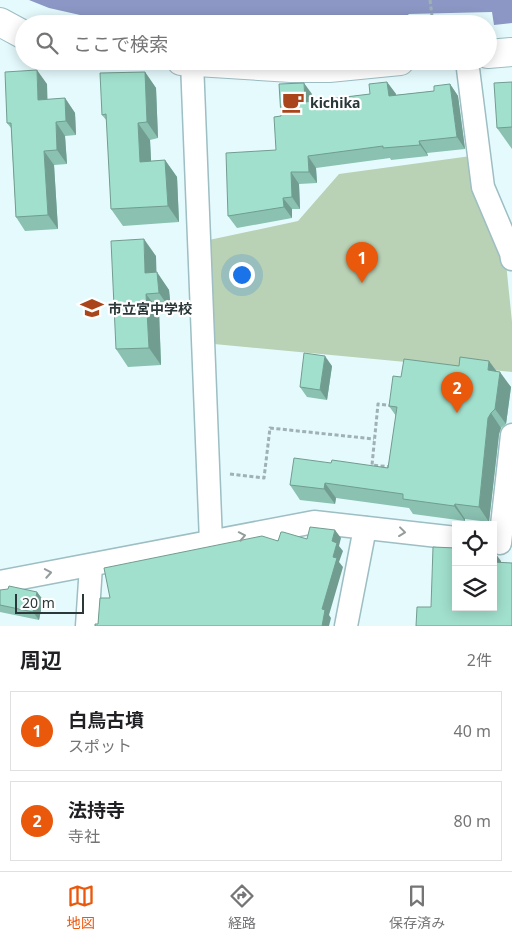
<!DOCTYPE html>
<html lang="ja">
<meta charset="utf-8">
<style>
:root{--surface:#fff;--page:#f2f2f2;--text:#202124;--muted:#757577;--line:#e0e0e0;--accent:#ea580c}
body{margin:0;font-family:"Noto Sans","Noto Sans JP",sans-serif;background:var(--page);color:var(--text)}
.controls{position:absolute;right:15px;bottom:15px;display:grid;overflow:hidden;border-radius:0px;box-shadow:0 2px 12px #0003}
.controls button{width:45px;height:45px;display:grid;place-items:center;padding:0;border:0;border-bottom:1px solid var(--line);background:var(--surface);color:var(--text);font:25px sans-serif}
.scale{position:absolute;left:15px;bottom:12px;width:69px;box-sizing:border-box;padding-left:5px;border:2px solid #2b383a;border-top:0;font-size:14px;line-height:18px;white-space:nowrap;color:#2b383a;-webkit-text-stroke:4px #fff;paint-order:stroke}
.you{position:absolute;left:241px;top:274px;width:18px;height:18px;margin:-12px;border:4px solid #fff;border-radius:50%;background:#1a73e8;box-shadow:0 0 0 8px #1a73e833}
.badge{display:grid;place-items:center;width:32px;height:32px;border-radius:50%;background:var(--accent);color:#fff;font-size:16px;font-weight:700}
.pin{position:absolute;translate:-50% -41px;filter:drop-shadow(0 1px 2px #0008)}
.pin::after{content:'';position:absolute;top:26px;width:18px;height:15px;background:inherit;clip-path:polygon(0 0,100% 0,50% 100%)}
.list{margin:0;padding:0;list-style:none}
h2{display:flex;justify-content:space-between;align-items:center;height:65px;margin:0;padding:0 20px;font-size:21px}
h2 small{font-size:16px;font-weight:400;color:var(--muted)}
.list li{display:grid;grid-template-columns:32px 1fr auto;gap:15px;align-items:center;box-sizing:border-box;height:80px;margin:0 10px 10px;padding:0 10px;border:1px solid var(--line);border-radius:0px}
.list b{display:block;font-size:19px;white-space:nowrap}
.list p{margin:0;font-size:16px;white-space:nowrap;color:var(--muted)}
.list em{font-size:16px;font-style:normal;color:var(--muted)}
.icon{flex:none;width:28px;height:28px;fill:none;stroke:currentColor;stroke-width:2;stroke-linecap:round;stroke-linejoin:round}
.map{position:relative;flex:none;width:512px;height:626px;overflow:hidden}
.search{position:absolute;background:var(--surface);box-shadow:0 2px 12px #0003;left:15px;right:15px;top:15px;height:55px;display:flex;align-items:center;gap:12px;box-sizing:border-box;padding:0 18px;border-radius:28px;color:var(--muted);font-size:19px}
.sheet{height:245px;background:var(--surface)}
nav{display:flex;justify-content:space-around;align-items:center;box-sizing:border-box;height:70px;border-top:1px solid var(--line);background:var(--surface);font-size:14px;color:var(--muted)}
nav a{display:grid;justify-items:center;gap:2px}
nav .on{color:var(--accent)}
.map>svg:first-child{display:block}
.green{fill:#b9d1b4}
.water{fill:#8d97c5}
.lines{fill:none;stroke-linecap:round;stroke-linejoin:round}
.minor-casing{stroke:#9dbec3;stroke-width:25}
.tertiary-casing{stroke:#9dbec3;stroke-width:30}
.path{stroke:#9fb1b4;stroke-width:3;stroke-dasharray:4 2.5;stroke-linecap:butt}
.minor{stroke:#fff;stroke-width:22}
.tertiary{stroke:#fff;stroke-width:28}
.wall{fill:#8ac1b0}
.shaded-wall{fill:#719d90}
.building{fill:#a1e0cd;stroke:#719d90}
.oneway{stroke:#959c9c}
.labels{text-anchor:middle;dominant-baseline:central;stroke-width:4.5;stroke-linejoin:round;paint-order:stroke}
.poi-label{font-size:14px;font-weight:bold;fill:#2b383a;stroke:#fff;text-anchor:start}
</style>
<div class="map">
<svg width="512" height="626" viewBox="0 0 512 626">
<rect width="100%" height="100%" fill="#e5fafd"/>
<path class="green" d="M 471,156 L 505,253 L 512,322 L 512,372 L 214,344 L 209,240 L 298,221 L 339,174 Z"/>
<path class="water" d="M 29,0 L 512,0 L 512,23 L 494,25 L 492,12 L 409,14 L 400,22 L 392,24 L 120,24 L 49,8 Z"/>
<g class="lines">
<defs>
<g id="minor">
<path d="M 467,61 L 483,187 L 511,253 L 512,259"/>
<path d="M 192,62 L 211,542"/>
<path d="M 500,543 L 512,435"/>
<path d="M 0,582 L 314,522 L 456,538"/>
<path d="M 87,626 L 91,566"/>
<path d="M 346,626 L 365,528"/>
</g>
<g id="tertiary">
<path d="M 0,22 L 24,35"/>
<path d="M 488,54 L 512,52"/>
<path d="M 181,61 L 291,68 L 329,68 L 400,61"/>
</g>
</defs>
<use href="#minor" class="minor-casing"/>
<use href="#tertiary" class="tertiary-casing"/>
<g class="path">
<path d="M 430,0 L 433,24"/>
<path d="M 43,19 L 59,24"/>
<path d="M 391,467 L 372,465 L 378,404 L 393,406"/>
<path d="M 230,474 L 264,478 L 270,428 L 374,439"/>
</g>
<use href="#minor" class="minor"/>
<use href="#tertiary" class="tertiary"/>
</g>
<g class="wall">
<path d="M 145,72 L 156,88 L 158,138 L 150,140 L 151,161 L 165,160 L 177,177 L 179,222 L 123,226 L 111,209 L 107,121 L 102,115 Z"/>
<path d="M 387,82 L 396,94 L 396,95 L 434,91 L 450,84 L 458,96 L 465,149 L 427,153 L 428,156 L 391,160 L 390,158 L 316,168 L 317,183 L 299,184 L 300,209 L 292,209 L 292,218 L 237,228 L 228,216 L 276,150 L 281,116 L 312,94 L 313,101 L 370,94 Z"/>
<path d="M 512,82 L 512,149 L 497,128 Z"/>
<path d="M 47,84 L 47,100 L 65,98 L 75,113 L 76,135 L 65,136 L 67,164 L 54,165 L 58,229 L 25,231 L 16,217 L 11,128 L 7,123 Z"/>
<path d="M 156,256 L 156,272 L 169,290 L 171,310 L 159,311 L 161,365 L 128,367 L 116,349 Z"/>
<path d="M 489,361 L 497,372 L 511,387 L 506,424 L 501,428 L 499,434 L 489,522 L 465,519 L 465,521 L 413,514 L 409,508 L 336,498 L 335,504 L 300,500 L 290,485 L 331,463 L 388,468 L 396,416 L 389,406 L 401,377 Z"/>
<path d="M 332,366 L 327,400 L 307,397 L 300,387 Z"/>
<path d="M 0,590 L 37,592 L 43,600 L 39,620 L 0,612 Z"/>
</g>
<g class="shaded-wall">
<path d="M 37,70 L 47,84 L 48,114 L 38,100 Z"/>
<path d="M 145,72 L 156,88 L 158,138 L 147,122 Z"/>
<path d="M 387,82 L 396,94 L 397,108 L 389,96 Z"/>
<path d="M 304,83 L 312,94 L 313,114 L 305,102 Z"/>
<path d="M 450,84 L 458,96 L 465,149 L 457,137 Z"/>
<path d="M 65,98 L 75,113 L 76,135 L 66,121 Z"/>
<path d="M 56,122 L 65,136 L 67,164 L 57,150 Z"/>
<path d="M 138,123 L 150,140 L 152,178 L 140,162 Z"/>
<path d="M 419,141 L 427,153 L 428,156 L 420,145 Z"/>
<path d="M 44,151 L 54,165 L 58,229 L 48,215 Z"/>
<path d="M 308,156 L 316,168 L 317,183 L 309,172 Z"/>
<path d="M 165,160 L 177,177 L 179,222 L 168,206 Z"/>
<path d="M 291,172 L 299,184 L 300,209 L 292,197 Z"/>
<path d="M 283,198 L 292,209 L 292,218 L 284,207 Z"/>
<path d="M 144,239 L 156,256 L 157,290 L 145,273 Z"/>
<path d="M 157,272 L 169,290 L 171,310 L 159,293 Z"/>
<path d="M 146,294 L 159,311 L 161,365 L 149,348 Z"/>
<path d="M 325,356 L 332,366 L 327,400 L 320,390 Z"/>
<path d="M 489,361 L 500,376 L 488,370 Z"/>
<path d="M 500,372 L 511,387 L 506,424 L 495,409 Z"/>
<path d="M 491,413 L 501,428 L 499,434 L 489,522 L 479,507 L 488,418 Z"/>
<path d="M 325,483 L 336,498 L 335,504 L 324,489 Z"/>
<path d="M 455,504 L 465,519 L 465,521 L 454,506 Z"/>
<path d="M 335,530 L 341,538 L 339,546 L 343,551 L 339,562 L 343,567 L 329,615 L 331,618 L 329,626 L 321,626 L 322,609 L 333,557 L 332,541 Z"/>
<path d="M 493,550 L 501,561 L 500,575 L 493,565 Z"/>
<path d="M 37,592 L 43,600 L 39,620 L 33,612 Z"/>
</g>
<g class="building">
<path d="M 37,70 L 38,100 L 65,98 L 66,121 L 56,122 L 57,150 L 44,151 L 48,215 L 16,217 L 11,123 L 7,123 L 5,72 Z"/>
<path d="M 145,72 L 147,122 L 138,123 L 140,162 L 165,160 L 168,206 L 111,209 L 106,114 L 102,115 L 100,73 Z"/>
<path d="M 387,82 L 389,96 L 434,91 L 434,86 L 450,84 L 457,137 L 419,141 L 420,145 L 383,148 L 383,146 L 308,156 L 309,172 L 291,172 L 292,197 L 283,198 L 284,207 L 228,216 L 226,153 L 276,150 L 274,117 L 281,116 L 279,84 L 304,83 L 305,102 L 370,94 L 369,84 Z"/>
<path d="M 512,82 L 512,127 L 497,128 L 494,83 Z"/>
<path d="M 144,239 L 145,273 L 157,272 L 159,293 L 146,294 L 149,348 L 116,349 L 111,241 Z"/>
<path d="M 304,353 L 325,356 L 320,390 L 300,387 Z"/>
<path d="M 460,357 L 489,361 L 488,370 L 500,372 L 495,409 L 491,413 L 488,418 L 479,507 L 455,504 L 454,506 L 403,499 L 403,494 L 325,483 L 324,489 L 290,485 L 294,458 L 331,463 L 332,460 L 388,468 L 397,407 L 389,406 L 393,376 L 401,377 L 404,359 L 459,366 Z"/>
<path d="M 310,527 L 335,530 L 332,541 L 337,543 L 333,557 L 337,558 L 322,609 L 325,610 L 322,626 L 95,626 L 95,624 L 98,624 L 100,598 L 110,598 L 104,568 L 262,536 L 278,541 L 281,532 L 283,532 L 307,539 Z"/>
<path d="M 433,547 L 456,548 L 456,607 L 493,607 L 493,562 L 512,563 L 512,626 L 416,626 L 417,607 L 431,607 Z"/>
<path d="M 9,586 L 37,592 L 33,612 L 0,605 L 0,590 L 8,589 Z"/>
</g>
<defs><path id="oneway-chevron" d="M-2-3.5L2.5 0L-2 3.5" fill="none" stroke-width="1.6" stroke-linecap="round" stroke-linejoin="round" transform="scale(1.25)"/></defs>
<g class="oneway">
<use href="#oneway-chevron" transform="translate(402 532) rotate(7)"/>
<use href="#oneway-chevron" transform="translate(242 536) rotate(-11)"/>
<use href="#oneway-chevron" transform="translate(48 573) rotate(-10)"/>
</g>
<defs>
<symbol id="cafe-bare" viewBox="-9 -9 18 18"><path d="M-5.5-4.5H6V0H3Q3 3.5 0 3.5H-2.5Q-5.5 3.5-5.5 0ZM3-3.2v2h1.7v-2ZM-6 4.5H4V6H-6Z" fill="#aa441a" stroke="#fff" stroke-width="2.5" paint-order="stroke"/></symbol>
<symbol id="school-bare" viewBox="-9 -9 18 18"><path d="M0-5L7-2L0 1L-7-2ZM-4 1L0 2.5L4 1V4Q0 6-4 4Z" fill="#aa441a" stroke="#fff" stroke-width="2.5" paint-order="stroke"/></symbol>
</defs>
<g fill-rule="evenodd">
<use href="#cafe-bare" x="277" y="86" width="32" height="32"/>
<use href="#school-bare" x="76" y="292" width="32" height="32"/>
</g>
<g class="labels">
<g class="poi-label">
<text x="310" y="102">kichika</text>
<text x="108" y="308">市立宮中学校</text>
</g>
</g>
</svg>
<div class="controls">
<button><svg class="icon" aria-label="locate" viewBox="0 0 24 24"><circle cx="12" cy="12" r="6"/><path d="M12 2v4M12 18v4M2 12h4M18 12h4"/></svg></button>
<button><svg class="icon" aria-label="layers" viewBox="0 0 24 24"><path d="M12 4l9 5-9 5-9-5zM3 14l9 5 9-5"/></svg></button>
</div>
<div class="scale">20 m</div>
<div class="you"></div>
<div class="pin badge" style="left:362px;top:283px">1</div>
<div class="pin badge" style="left:457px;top:413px">2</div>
<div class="search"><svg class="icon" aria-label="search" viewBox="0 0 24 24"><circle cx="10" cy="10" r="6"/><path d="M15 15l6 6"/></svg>ここで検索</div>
</div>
<section class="sheet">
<h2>周辺<small>2件</small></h2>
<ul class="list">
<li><span class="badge">1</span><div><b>白鳥古墳</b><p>スポット</p></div><em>40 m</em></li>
<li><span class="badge">2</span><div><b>法持寺</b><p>寺社</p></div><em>80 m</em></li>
</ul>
</section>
<nav>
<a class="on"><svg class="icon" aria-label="map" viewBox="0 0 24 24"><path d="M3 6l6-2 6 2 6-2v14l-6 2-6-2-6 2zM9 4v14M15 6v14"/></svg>地図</a>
<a><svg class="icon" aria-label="directions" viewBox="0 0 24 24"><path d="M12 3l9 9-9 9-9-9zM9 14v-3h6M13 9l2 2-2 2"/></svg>経路</a>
<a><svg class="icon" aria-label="saved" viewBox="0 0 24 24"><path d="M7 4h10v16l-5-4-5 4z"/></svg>保存済み</a>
</nav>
